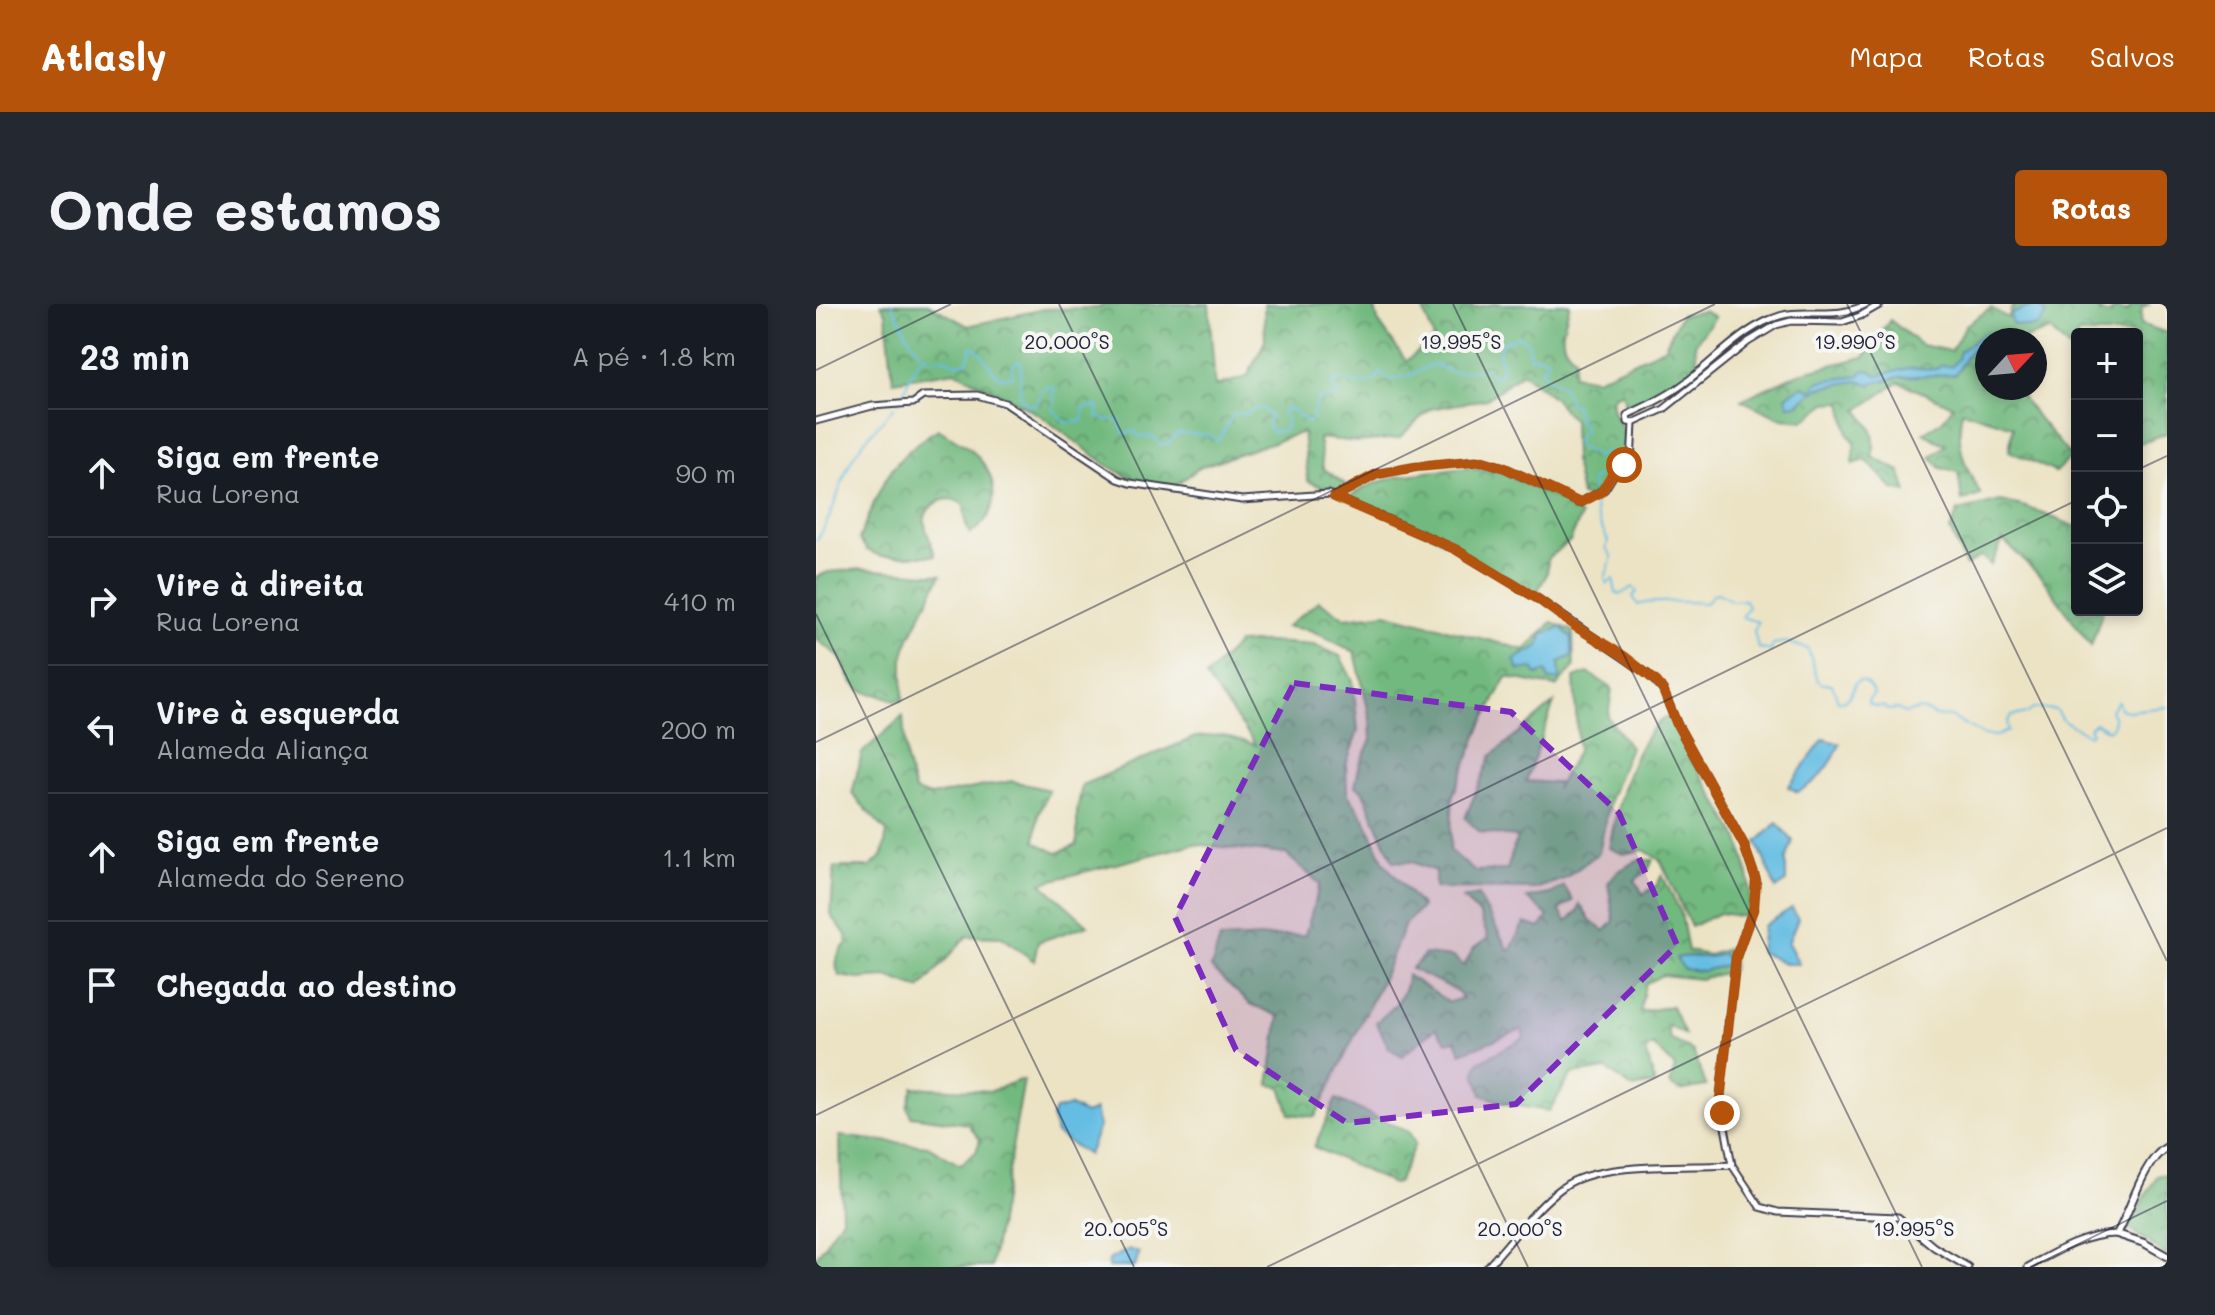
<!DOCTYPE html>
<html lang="pt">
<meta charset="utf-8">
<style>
:root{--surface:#171b24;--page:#242831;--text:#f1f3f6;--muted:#9ea1a6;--line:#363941;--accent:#b45309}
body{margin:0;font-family:Mali,sans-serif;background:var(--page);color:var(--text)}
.controls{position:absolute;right:24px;top:24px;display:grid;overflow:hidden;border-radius:8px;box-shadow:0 4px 12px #0003}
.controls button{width:72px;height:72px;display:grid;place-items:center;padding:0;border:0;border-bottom:2px solid var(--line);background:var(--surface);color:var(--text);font:40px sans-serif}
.compass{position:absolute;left:1159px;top:24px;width:72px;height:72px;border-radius:50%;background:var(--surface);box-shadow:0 4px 12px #0003;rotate:64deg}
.stop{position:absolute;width:24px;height:24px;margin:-18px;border:6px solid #b45309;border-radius:50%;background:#fff}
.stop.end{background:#b45309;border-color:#fff;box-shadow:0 2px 8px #0008}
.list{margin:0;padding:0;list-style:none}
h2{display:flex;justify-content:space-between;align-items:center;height:104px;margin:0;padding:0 32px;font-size:34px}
h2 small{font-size:26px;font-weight:400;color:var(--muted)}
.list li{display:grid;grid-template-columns:52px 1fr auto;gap:24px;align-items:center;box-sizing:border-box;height:128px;padding:0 32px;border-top:2px solid var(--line)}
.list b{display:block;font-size:30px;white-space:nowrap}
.list p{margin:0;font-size:26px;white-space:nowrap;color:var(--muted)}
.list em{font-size:26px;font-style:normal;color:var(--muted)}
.icon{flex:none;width:44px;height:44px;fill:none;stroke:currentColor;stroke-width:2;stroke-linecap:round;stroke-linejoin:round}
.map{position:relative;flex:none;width:1351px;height:963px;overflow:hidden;border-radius:8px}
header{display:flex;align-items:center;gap:48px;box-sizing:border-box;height:112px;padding:0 40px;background:var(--accent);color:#fff}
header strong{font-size:38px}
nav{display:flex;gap:44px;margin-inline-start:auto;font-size:28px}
.intro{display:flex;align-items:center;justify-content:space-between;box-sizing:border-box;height:192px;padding:0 48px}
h1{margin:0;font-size:56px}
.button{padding:20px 36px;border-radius:8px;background:var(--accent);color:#fff;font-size:28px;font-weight:700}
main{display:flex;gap:48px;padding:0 48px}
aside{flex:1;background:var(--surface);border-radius:8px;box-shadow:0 4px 12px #0003}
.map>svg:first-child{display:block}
.forest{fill:url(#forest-crowns);stroke:#4a6e5d;stroke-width:2}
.water{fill:#65bde3;stroke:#44708f;stroke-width:2}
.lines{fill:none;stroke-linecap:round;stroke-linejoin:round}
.stream{stroke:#65bde3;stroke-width:2}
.tertiary-casing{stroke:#403f50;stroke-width:9}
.secondary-casing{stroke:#403f50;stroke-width:10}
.tertiary{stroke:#fff;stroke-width:5}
.secondary{stroke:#fff;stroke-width:6}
.route{stroke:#b45309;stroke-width:10}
.marked{fill:#7b2cbf;fill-opacity:0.2;stroke:#7b2cbf;stroke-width:6;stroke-dasharray:16 10;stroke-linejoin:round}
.ticks{fill:none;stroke:#22223b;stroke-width:2;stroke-opacity:0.45}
.ticks-label{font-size:20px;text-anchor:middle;fill:#22223b;stroke:#f6f6f2;stroke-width:8;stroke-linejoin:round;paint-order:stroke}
</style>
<header>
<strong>Atlasly</strong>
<nav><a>Mapa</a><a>Rotas</a><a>Salvos</a></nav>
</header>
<div class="intro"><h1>Onde estamos</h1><a class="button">Rotas</a></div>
<main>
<aside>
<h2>23 min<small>A pé · 1.8 km</small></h2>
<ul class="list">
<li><svg class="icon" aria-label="ahead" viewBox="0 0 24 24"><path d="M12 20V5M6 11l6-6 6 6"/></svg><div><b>Siga em frente</b><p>Rua Lorena</p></div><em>90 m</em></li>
<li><svg class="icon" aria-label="right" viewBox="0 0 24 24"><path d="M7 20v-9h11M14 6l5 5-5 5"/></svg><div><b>Vire à direita</b><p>Rua Lorena</p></div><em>410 m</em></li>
<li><svg class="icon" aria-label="left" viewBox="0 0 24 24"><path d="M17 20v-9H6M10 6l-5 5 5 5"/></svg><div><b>Vire à esquerda</b><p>Alameda Aliança</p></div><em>200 m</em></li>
<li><svg class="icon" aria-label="ahead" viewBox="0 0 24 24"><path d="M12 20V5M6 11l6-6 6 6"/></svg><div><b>Siga em frente</b><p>Alameda do Sereno</p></div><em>1.1 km</em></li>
<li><svg class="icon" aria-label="arrive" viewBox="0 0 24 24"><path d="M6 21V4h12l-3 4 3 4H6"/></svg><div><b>Chegada ao destino</b></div></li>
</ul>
</aside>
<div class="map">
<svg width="1351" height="963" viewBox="0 0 1351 963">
<defs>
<pattern id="forest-crowns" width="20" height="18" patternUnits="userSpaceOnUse" patternTransform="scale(2)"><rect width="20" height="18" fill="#72b97f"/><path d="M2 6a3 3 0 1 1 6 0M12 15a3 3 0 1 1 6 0" fill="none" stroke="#5d9669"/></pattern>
</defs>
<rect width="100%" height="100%" fill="#f6f6f2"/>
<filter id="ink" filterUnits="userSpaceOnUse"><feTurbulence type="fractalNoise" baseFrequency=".0125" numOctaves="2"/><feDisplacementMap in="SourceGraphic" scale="16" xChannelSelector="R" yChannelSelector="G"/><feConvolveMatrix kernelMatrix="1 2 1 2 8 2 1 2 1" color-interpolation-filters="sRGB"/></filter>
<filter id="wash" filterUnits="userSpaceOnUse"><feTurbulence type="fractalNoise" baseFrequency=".006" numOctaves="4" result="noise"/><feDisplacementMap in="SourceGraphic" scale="32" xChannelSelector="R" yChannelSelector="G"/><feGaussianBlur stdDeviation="1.8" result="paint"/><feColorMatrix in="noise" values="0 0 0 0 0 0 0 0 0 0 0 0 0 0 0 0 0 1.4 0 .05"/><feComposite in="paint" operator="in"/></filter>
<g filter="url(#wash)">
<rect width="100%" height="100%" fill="#ece3c5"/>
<g class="forest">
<path d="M 65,0 L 112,0 L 152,22 L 227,5 L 282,4 L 289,0 L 393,0 L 399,82 L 431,73 L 449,37 L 448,0 L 558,0 L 562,17 L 590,57 L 618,35 L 605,0 L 653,0 L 657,4 L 678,0 L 754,0 C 749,21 738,39 759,53 L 757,71 L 780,75 L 848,44 L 865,11 L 888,7 L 899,13 L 879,40 L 882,65 L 811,108 L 806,88 L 796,93 C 793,111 808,120 809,135 C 809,150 787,180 780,194 L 765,192 L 758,157 L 757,117 L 738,94 L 706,69 L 671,95 L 614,105 L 583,134 L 543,138 L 503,134 L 507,164 L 533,183 L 518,188 L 492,177 L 487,128 L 384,163 L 359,182 L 325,180 L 292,162 L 224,111 L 139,67 L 77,77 L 70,9 Z"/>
<path d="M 1205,0 L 1282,0 L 1283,7 L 1292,11 L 1300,4 L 1311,8 L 1317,0 L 1334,0 L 1326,3 L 1325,20 L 1351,29 L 1351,129 L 1321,140 L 1321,30 L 1261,30 L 1261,53 L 1234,26 L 1206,36 L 1171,36 L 1171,48 L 1160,51 L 1158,57 L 1171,65 L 1171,84 L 1202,84 L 1210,99 L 1255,153 L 1239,168 L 1193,147 L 1197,123 L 1146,107 C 1139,142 1148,161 1165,191 L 1146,197 L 1142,168 L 1125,164 L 1115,153 L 1130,141 L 1107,129 L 1126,117 L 1137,102 L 1083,78 L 1042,106 C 1055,122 1062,132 1056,153 L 1084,167 L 1091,188 L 1077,185 L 1050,156 L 1037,160 L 1039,138 L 1032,130 L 1026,98 L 1011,99 L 987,117 L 966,115 L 925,96 L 983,69 L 1048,53 L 1074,16 L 1105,41 L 1135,47 L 1150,21 L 1175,4 L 1192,14 L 1196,3 Z"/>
<path d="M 122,125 C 134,133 149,140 159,150 C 184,175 185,210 154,230 L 150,221 L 148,201 C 140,196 134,193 124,197 C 95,211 115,231 119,252 L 64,252 L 51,246 L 43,235 C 65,183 71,156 122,125 Z"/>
<path d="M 649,164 L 685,168 L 745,197 L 765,212 L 754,237 L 732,254 L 731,270 L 720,290 L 578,209 L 531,195 C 562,169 610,169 649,164 Z"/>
<path d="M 1185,197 L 1210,203 L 1261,223 L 1261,306 L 1287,306 L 1275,342 L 1226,274 L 1187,236 L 1175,261 L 1165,252 L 1150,262 L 1134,226 L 1142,207 Z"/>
<path d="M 46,265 L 125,271 L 93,334 L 87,355 L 87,396 L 78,397 C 67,388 53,393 42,384 C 32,377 31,365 25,356 C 20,347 8,342 0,335 L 0,273 L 12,268 Z"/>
<path d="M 503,297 L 529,314 L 570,309 L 709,346 L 736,318 L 757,327 L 758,363 L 740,383 L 691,373 L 666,420 L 637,491 L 634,546 L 658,567 L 691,566 L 701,533 L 664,528 L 649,514 L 675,452 L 738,399 L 710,477 L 742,479 L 740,485 L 762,446 L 758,374 L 772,369 L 796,384 L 792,413 L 814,443 L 794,494 L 783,549 L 748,575 L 719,585 L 619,584 L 619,567 L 596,558 L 577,557 L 546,486 L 539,482 L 544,459 L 555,436 L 554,414 L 539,348 L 494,326 L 470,323 Z"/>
<path d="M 455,338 L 499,341 L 524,352 L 537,377 L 542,427 L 530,461 L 531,489 L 550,517 L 568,559 L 606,603 L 589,620 L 567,674 L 499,813 L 474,810 L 465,783 L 453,781 L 463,712 L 434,700 L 395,664 L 404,635 L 489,631 L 504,580 L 470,550 L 378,540 L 225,579 L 272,621 L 222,638 L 218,657 L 186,633 L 151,632 L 104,685 L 71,673 L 42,675 L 24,672 C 16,659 23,648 31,639 L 30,631 L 15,611 L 18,563 L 54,563 L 67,551 L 71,528 L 36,490 L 46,449 L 87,412 L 90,456 L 99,487 L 115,492 L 196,477 L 233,486 L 222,511 L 219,538 L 241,549 L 261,541 L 261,508 L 266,481 L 379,433 L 407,431 L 440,441 L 390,373 L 422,339 Z"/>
<path d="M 852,412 L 923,536 C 930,560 940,590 929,613 L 903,609 L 875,623 L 845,557 L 828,546 L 807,550 L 793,544 C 800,507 816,431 852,412 Z"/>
<path d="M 821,556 L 837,556 L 832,566 L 819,576 L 827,590 L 841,581 L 846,571 L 865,609 L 872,647 L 893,651 L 918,643 L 916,667 L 884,675 L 846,671 L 829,680 L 824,708 L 856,702 L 869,731 L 851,721 L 854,735 L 877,747 L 890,782 L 864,787 L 854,781 L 859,763 L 837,741 L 830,746 L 839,780 L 816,784 L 791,765 L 756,770 L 733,807 L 690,800 L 666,791 L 659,768 L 663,758 L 708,734 L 706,725 L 645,749 L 640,736 L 631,738 L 620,724 L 586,752 L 573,744 L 560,718 C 576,706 591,692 591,671 L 633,698 L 647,694 L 640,686 L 595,665 L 609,650 L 637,653 L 648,662 L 657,645 L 672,634 L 663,609 L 647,595 L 662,591 L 693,647 C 701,638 701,627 709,619 L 724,624 L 732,612 L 711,594 L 734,590 L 748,582 L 757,597 L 743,606 L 751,618 L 762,607 L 764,600 L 774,616 L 789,627 L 798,617 L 792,579 L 800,569 Z"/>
<path d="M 204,776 L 208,776 L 175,963 L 0,963 L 0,954 L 26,914 L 24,832 L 112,842 L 144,861 L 160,848 L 164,836 L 152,820 L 95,812 L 91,803 L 97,783 L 175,787 Z"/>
<path d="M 520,795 L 593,828 L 599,840 L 582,879 L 577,880 L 498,843 Z"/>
<path d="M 1351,870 L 1351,952 L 1312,924 L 1341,872 Z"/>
</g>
<g class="water">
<path d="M 1217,2 L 1225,3 L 1230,10 L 1222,22 L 1212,23 L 1196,20 L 1195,10 Z"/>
<path d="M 1187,27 L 1192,30 C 1162,36 1154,43 1140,70 L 1084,73 L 1054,80 L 1041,77 L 1002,84 L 981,100 L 972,101 L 970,92 L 987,82 L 995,86 L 1004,77 L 1043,72 L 1047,67 L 1054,66 L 1061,71 L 1094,64 L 1121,65 L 1125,61 L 1135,62 L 1142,55 L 1144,47 L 1167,30 Z"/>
<path d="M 745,323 L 756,334 L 756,352 L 743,358 L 744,376 L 733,376 L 730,367 L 721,371 L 717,364 L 703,366 L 698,356 L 723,342 L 727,330 Z"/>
<path d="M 1008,435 L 1024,440 C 1015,463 1003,476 982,488 L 972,483 Z"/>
<path d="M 961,519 L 977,537 L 970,555 L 970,578 L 960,585 L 941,538 Z"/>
<path d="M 976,604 L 982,615 L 972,639 L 983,660 L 970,660 L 944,648 L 947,622 Z"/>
<path d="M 907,650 L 914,660 L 887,667 L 868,665 L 860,654 C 878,649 887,657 907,650 Z"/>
<path d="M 254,802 L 269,810 L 279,806 L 283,822 L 272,851 L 240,830 L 236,813 L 239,806 Z"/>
<path d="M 313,945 L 323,949 L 319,963 L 292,963 L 293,956 Z"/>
</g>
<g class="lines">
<g class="stream">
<path d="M 76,0 L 92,32 L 105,51"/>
<path d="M 82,98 L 81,91 L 88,88 L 95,70 L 108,51 L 115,55 L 127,54 L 143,60 L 151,57 L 156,42 C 176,54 173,79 197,72 L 196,61 L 202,57 L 205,59 L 204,93 L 212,102 L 220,100 C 223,92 228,79 239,84 L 237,105 L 250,119 L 267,117 L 268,104 L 277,102 L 283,104 L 281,112 L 283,114 L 303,117 L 308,130 L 319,127 L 322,132 L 338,133 L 345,141 L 353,139 L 361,129 L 393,131 L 402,137 L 416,112 L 420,109 L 430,110 L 440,104 L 447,105 L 454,111 L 452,123 L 457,128 L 468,126 L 470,123 L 470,114 L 466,108 L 470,105 L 477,106 L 491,118 L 495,117 L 502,96 L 521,93 L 521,87 L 516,82 L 518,76 L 543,81 L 560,76 L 564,68 L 574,76 L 595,71 L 617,60 L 636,68 L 671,65 L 676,72 L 681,72 L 688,64 L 683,52 L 685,40 L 703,32 L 712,38 L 714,53 L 719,52 L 731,55 L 731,60 L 726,65 L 727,70 L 748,84 L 753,98 L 760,103 L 760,110 L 769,125 L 761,135 L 761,142 L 779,152 L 793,148 L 798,151 L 798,161 L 776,176 L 777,188"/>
<path d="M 778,195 L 780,211 L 792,237 L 790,244 L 796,253 L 789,274 L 791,280 L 797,274 L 800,289 L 805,290 L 817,283 L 821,288 L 817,292 L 822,301 C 832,296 876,298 890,299 L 897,290 L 902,289 L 916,297 L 929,296 L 932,303 L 926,313 L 942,318 L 938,327 L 942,344 L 955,347 L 957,340 L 970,338 L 992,345 L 1002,377 L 1007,380 L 1016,380 L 1022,397 C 1034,398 1036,386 1040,378 C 1049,374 1054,383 1058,390 L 1052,396 L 1053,400 L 1062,403 L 1067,402 L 1072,406 L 1081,405 L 1089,409 L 1105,405 L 1119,412 L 1135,413 L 1168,431 L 1181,432 L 1192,427 L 1191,418 L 1195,412 L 1212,409 L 1218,404 L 1240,406 L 1246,416 L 1273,431 L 1276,429 L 1273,424 L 1279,419 L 1292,426 L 1296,423 L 1298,415 L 1294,407 L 1302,397 L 1304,405 L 1312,407 L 1351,403"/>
<path d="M 0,237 C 17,214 22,183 35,157 C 45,137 64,121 78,103"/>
</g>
</g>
</g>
<g filter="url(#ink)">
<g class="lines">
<defs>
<g id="tertiary">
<path d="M 1051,0 C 1015,18 986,1 955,15 C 922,29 898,57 870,78 C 852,92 832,101 811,111 L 812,118 L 817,119 L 848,105 L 932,38 L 960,21 L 975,17 L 1026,18 L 1044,12 L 1065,0"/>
<path d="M 0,117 L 56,102 L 97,99 L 107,92 L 161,91 L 189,99 L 302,175 L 314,179 L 426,196 L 513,190 L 639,245 L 722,295 L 833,371 L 847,386 L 861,420 L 928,541 L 940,576 L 938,603 L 920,653 L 904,796 L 916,861"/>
<path d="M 519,192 L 561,170 L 599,163 L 667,157 L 687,163 L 764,199 L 789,185 L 802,164 L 815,160 L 817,119"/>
<path d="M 671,963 C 696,937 718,904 747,883 C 782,857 872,864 916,861 L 944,903 L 962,908 L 984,909 L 1082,913 L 1118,943 L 1152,963"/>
<path d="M 1212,963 C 1240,947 1269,930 1301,930"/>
</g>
<path id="secondary" d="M 1351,843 C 1327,856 1315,906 1301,930 L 1328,939 L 1351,952"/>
</defs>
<use href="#tertiary" class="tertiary-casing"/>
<use href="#secondary" class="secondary-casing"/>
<use href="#tertiary" class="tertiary"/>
<use href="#secondary" class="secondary"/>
</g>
</g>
<g class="lines" filter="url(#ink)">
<path class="route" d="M 808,161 L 799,166 L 785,188 L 764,199 L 687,163 L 667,157 L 599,163 L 561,170 L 518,193 L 639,245 L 722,295 L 760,323 L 808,352 L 841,378 L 847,386 L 861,420 L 928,541 L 940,576 L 938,603 L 920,653 L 904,796 L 906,809"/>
</g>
<path class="marked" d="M 478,379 L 695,408 L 803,509 L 861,641 L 700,800 L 531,819 L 420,746 L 359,613 Z"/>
<path class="ticks" d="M 243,0 L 712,963M 637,0 L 1106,963M 1031,0 L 1351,657M 0,66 L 135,0M 1321,166 L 1351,152M 0,310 L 318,963M 0,438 L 899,0M 0,811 L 1261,196M 451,963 L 1351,524M 1215,963 L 1351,897"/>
<g class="ticks-label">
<text x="251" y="45">20.000°S</text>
<text x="645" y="45">19.995°S</text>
<text x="1039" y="45">19.990°S</text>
<text x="310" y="932">20.005°S</text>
<text x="704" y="932">20.000°S</text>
<text x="1098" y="932">19.995°S</text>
</g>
</svg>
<div class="controls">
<button>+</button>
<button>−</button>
<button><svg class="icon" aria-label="locate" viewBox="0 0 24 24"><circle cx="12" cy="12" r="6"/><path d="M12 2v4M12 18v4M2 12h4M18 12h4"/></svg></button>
<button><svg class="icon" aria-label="layers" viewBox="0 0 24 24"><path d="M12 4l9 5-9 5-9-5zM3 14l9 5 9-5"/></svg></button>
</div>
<svg class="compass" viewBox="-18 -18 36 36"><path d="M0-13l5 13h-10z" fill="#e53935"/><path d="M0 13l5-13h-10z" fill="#9ea1a6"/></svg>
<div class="stop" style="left:808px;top:161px"></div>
<div class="stop end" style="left:906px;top:809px"></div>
</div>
</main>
